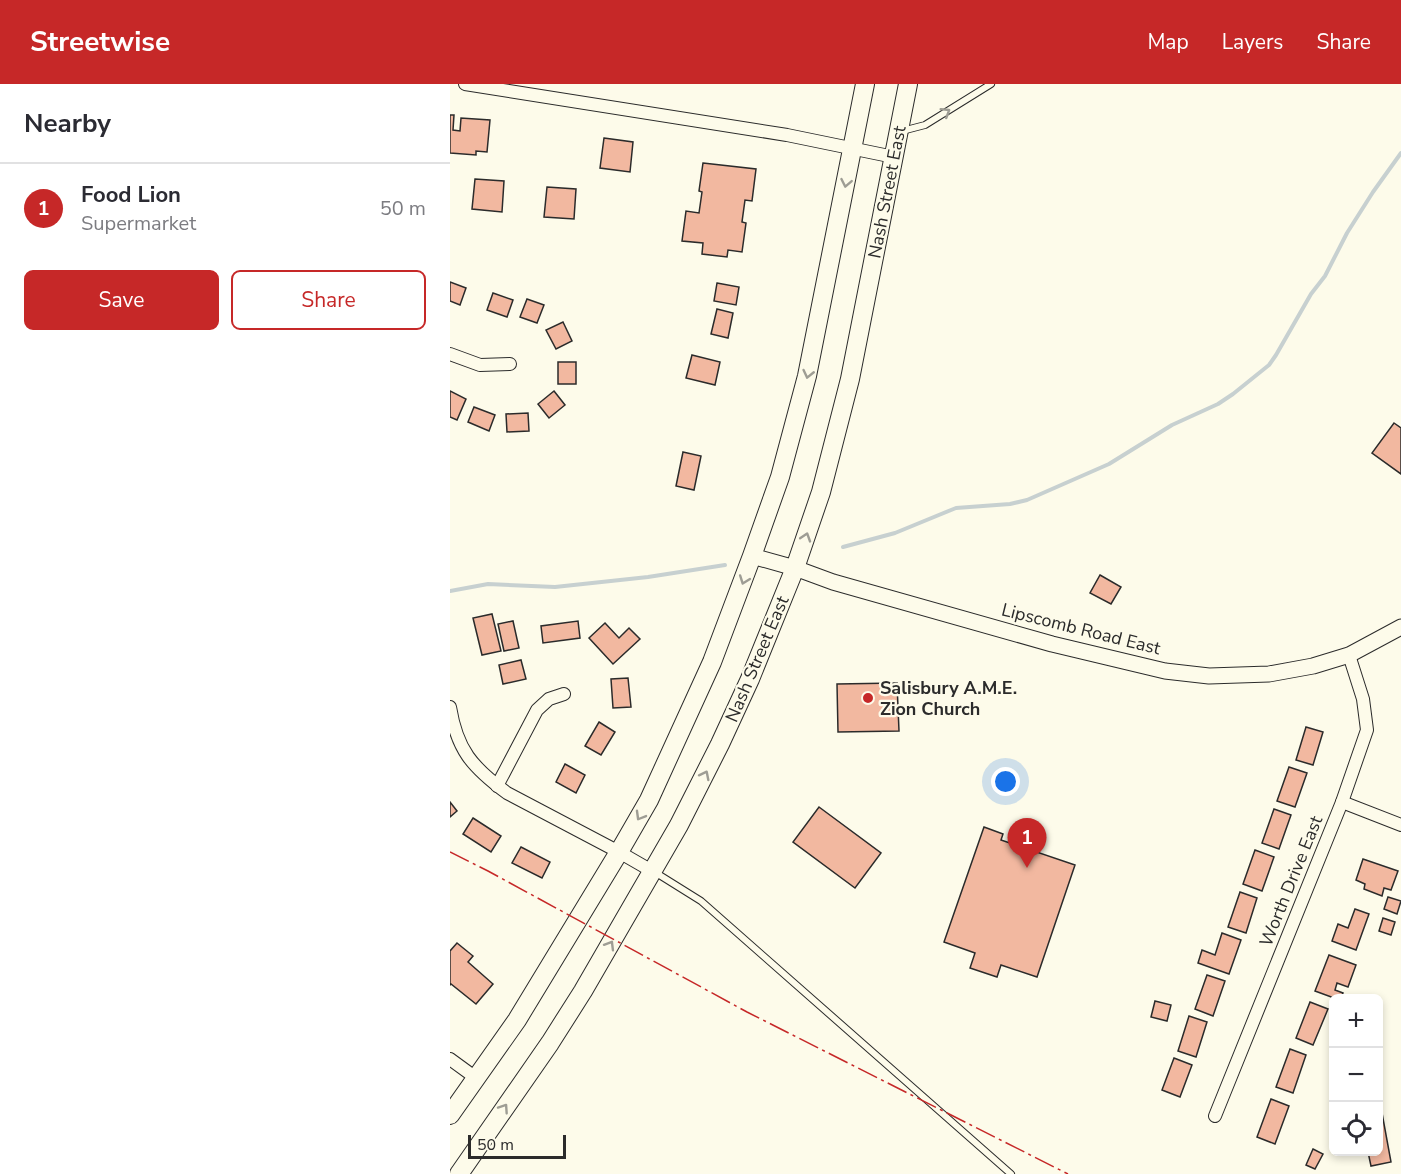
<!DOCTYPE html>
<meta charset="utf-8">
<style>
:root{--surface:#fff;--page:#f2f2f3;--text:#2b2b33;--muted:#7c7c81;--line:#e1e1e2;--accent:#c62828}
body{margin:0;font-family:"Nunito Sans",sans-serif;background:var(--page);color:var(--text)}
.controls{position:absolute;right:18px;bottom:18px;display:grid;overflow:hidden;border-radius:9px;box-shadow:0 3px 9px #0003}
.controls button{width:54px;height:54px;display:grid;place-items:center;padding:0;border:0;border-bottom:2px solid var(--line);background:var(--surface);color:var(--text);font:30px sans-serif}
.scale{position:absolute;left:18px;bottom:15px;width:98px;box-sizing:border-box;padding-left:6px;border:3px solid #2b2b2b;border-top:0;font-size:16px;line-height:21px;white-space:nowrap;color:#2b2b2b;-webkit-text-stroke:4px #fdfbea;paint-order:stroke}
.you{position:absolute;left:556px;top:698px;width:21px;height:21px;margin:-15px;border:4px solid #fff;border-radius:50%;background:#1a73e8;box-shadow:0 0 0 9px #1a73e833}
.badge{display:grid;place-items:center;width:39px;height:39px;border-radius:50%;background:var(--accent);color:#fff;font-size:20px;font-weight:700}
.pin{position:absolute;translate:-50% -50px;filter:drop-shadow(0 2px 3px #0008)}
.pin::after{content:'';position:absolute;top:32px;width:21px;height:18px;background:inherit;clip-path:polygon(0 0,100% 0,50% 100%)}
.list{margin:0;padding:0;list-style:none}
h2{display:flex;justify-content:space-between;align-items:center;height:78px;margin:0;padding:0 24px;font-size:26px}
h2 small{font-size:20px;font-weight:400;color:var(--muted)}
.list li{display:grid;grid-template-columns:39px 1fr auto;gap:18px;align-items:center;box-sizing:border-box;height:90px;padding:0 24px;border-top:2px solid var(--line)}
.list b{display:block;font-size:22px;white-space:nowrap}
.list p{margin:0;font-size:20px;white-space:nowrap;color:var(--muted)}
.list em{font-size:20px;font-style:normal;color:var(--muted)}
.actions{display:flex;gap:12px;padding:18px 24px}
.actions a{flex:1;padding:14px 0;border:2px solid var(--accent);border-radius:9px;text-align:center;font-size:21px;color:var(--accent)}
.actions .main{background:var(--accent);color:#fff}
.icon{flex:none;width:33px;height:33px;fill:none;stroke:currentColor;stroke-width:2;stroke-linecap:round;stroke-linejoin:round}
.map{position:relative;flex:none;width:951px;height:1090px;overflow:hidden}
header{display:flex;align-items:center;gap:36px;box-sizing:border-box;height:84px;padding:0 30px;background:var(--accent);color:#fff}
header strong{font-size:28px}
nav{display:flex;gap:33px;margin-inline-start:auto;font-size:21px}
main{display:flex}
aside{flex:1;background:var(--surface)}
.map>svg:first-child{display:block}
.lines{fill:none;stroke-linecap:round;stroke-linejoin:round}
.stream{stroke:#c7d0d0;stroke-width:4}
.building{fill:#f2b8a0;stroke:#2b2b2b;stroke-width:1.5}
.service-casing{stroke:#2b2b2b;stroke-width:8}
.minor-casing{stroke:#2b2b2b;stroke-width:14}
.tertiary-casing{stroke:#2b2b2b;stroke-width:17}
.primary-casing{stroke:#2b2b2b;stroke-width:20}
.service{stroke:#fdfbea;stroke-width:6}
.minor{stroke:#fdfbea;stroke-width:12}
.tertiary{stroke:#fdfbea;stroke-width:15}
.primary{stroke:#fdfbea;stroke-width:18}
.power{stroke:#c62828;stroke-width:1.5;stroke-dasharray:21 4.5 3 4.5;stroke-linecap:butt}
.oneway{stroke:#9e9d94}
.poi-dot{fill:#c62828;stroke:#fdfbea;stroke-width:2}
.labels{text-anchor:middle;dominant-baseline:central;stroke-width:4.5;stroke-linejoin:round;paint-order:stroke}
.street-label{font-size:18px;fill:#2b2b2b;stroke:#fdfbea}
.poi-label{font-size:18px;font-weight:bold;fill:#2b2b2b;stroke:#fdfbea;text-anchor:start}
</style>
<header>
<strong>Streetwise</strong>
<nav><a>Map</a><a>Layers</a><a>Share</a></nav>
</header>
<main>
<aside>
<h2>Nearby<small></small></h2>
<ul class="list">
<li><span class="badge">1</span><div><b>Food Lion</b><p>Supermarket</p></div><em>50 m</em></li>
</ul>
<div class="actions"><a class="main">Save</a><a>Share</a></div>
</aside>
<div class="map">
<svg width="951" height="1090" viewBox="0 0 951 1090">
<rect width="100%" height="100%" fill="#fdfbea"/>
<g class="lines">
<g class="stream">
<path d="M 393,463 L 445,449 L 506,424 L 560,420 L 577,416 L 659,380 L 722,341 L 768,320 L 783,310 L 819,281 L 826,271 L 861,210 L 875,192 L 897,149 L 923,108 L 951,69"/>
<path d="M 0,507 L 38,500 L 105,503 L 198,493 L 275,481"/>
</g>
</g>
<g class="building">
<path d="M 0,31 L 4,31 L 3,46 L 10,47 L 11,34 L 40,36 L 37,68 L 26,67 L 26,71 L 0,69 Z"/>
<path d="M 154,54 L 183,58 L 180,88 L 150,84 Z"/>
<path d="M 253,79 L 306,85 L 302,117 L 295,116 L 292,138 L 296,139 L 292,168 L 278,166 L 277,173 L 252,170 L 253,159 L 232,157 L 236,127 L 249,129 L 252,108 L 249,107 Z"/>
<path d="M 25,95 L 54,97 L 52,128 L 22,125 Z"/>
<path d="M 97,103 L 126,105 L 124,135 L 94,133 Z"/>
<path d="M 0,198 L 16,204 L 10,221 L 0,217 Z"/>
<path d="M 267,199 L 289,203 L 286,221 L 264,217 Z"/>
<path d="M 43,209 L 63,216 L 57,233 L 37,226 Z"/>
<path d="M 77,215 L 94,221 L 87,239 L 70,233 Z"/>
<path d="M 267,225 L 283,229 L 278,254 L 261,250 Z"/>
<path d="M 113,238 L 122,257 L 106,265 L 96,246 Z"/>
<path d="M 242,271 L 270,278 L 265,301 L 236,294 Z"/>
<rect x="108" y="278" width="18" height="22"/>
<path d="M 0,307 L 16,315 L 7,336 L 0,333 Z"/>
<path d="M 104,307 L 115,321 L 99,334 L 88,320 Z"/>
<path d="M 24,323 L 45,331 L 39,347 L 18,338 Z"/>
<path d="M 78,329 L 79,347 L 57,348 L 56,330 Z"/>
<path d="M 944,339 L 951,344 L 951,390 L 922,369 Z"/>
<path d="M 233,368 L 251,372 L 244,406 L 226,402 Z"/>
<path d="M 650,491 L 671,503 L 661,520 L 640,509 Z"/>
<path d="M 42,530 L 51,567 L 32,571 L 23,534 Z"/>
<path d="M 63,537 L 69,564 L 54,567 L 48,540 Z"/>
<path d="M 128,537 L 130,554 L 93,559 L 91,542 Z"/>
<path d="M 155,539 L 169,554 L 179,544 L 190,555 L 163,580 L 139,554 Z"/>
<path d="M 71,576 L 76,595 L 53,600 L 49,581 Z"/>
<path d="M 178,594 L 181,623 L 163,624 L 161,595 Z"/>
<path d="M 447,599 L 449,647 L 388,648 L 387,600 Z"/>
<path d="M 149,638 L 165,648 L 151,671 L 135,662 Z"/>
<path d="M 856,643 L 873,648 L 863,681 L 846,676 Z"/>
<path d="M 115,680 L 135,691 L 126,709 L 106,698 Z"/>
<path d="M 839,683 L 857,689 L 845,723 L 827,717 Z"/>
<path d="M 0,718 L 7,727 L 0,733 Z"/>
<path d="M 369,723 L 431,769 L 405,804 L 343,758 Z"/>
<path d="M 824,725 L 841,731 L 829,765 L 812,759 Z"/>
<path d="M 23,734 L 51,752 L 41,768 L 13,750 Z"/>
<path d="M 534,743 L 553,750 L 551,756 L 625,781 L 587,893 L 551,881 L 547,893 L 520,884 L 525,869 L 494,858 Z"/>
<path d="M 71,763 L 100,778 L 92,794 L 62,779 Z"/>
<path d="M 805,766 L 824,773 L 812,807 L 793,800 Z"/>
<path d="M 913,775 L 948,787 L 941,806 L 934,804 L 932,812 L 914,805 L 915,800 L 906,796 Z"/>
<path d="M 790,808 L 807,814 L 796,849 L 778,843 Z"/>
<path d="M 938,813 L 951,817 L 947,830 L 934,825 Z"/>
<path d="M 905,825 L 919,830 L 906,866 L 882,857 L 888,840 L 898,844 Z"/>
<path d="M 933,834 L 945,838 L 941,851 L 929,847 Z"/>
<path d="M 772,849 L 791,856 L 779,890 L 748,879 L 752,866 L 765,871 Z"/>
<path d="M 7,859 L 23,872 L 18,878 L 43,900 L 26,920 L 1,900 L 0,901 L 0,867 Z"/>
<path d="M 879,871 L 906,881 L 898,903 L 887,899 L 885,906 L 893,909 L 891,914 L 884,914 L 865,907 Z"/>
<path d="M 757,891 L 775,897 L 763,932 L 745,925 Z"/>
<path d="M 705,917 L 721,921 L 717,937 L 701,933 Z"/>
<path d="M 860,918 L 878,925 L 863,961 L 846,954 Z"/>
<path d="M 739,932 L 757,938 L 746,973 L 728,967 Z"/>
<path d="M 840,965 L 856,971 L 843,1009 L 826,1003 Z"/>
<path d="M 724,974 L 742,981 L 730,1013 L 712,1006 Z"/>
<path d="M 821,1015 L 839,1022 L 825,1060 L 807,1053 Z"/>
<path d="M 932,1029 L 941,1078 L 921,1082 L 918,1068 L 928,1068 L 928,1030 Z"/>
<path d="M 863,1065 L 873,1070 L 865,1085 L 856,1081 Z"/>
</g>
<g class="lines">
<defs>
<g id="service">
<path d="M 452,47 L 475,41 L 541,0"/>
<path d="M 203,787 L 251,817 L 561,1090"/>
</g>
<g id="minor">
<path d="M 15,0 L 337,51 L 444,73"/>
<path d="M 0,270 L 30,281 L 60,280"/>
<path d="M 0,623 C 7,666 22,683 57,709 L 169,768 L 202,787"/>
<path d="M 47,702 L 87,626 L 99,615 L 114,610"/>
<path d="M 892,718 L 951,741"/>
<path d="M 0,975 L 26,994"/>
<path d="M 765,1032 L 892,718 L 917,646 L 913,615 L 899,571"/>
</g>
<path id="tertiary" d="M 302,472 L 345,484 L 383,498 L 602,560 L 715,587 L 759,592 L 819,590 L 863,582 L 899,571 L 951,543"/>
<g id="primary">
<path d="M 0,1031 L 67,936 L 169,768 L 199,716 L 262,578 L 302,472 L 330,393 L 357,292 L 415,0"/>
<path d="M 9,1090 L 100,959 L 133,907 L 229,741 L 270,660 L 300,595 L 345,484 L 371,408 L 400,295 L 458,0"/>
</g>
</defs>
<use href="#service" class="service-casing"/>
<use href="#minor" class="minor-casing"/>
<use href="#tertiary" class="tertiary-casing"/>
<use href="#primary" class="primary-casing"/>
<use href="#service" class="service"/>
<use href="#minor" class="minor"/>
<use href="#tertiary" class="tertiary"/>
<use href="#primary" class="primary"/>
<path class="power" d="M 0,768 L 38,787 L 297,928 L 618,1090"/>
</g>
<defs><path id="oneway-chevron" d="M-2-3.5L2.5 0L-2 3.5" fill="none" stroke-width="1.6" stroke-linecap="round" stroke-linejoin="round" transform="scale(1.5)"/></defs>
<g class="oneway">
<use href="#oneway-chevron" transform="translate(496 28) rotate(-32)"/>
<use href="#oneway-chevron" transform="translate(396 99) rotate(101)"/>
<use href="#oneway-chevron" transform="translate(358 290) rotate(103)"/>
<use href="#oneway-chevron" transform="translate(356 453) rotate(-72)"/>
<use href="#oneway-chevron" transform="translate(294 496) rotate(110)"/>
<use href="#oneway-chevron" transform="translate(255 691) rotate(-63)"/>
<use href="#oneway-chevron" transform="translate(190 732) rotate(120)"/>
<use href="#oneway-chevron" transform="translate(160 861) rotate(-59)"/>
<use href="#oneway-chevron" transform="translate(54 1024) rotate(-56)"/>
</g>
<circle class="poi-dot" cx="418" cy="614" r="6"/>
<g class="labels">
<g class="street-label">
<text transform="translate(437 108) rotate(-79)">Nash Street East</text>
<text transform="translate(631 545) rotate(14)">Lipscomb Road East</text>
<text transform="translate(307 575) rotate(-67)">Nash Street East</text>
<text transform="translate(841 797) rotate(-68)">Worth Drive East</text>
</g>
<g class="poi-label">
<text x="430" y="604">Salisbury A.M.E.<tspan x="430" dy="21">Zion Church</tspan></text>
</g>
</g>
</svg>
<div class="controls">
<button>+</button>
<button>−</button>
<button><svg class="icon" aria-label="locate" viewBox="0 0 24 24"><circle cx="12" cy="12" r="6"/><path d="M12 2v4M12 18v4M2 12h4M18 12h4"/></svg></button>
</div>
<div class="scale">50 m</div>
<div class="you"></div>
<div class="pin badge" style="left:577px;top:784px">1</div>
</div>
</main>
